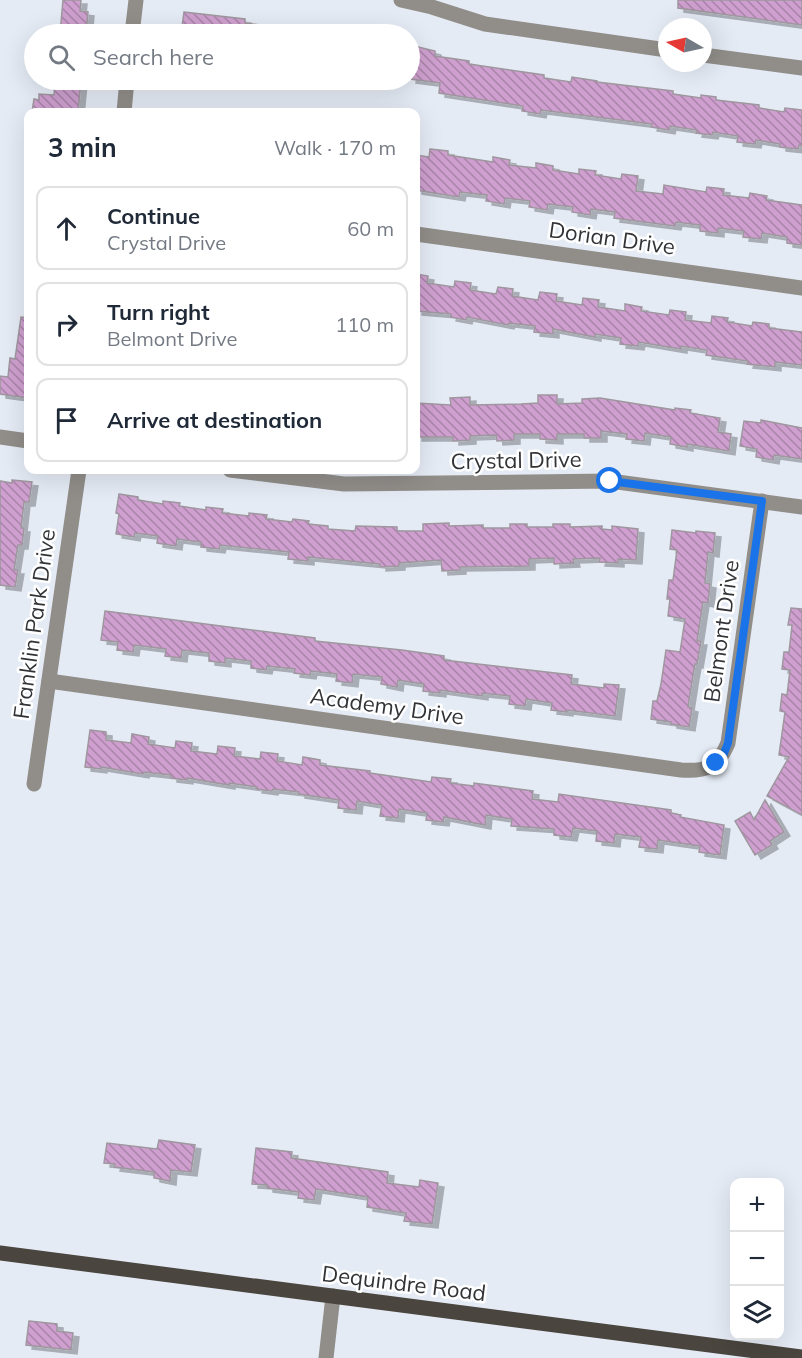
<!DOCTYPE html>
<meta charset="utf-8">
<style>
:root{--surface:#fff;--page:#f6f6f7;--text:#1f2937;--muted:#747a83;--line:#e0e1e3}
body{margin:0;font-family:Mulish,sans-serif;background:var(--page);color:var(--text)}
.controls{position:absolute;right:18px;bottom:18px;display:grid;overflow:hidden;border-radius:12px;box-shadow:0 6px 24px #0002}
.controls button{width:54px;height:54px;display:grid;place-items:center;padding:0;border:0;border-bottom:2px solid var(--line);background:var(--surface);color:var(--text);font:30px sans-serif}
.compass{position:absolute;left:658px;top:18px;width:54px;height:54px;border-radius:50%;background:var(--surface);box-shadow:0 6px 24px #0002;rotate:279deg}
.stop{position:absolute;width:18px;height:18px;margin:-14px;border:4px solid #1a73e8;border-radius:50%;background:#fff}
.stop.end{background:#1a73e8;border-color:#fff;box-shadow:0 2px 6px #0008}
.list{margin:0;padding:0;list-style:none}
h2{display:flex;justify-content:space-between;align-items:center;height:78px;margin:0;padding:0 24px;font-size:26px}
h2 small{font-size:20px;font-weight:400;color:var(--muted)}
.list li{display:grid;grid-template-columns:39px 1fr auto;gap:18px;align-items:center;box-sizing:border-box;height:84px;margin:0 12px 12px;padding:0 12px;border:2px solid var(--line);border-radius:12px}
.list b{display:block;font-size:22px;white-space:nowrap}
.list p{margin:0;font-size:20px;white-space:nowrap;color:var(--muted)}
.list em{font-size:20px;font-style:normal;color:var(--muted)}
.icon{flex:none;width:33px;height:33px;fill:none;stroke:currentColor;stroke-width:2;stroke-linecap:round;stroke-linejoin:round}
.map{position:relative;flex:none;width:802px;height:1358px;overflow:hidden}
.search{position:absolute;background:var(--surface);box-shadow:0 6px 24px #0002;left:24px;top:24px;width:396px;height:66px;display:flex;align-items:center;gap:15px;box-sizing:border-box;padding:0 21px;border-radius:33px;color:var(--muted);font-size:22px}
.panel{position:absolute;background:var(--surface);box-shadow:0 6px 24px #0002;left:24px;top:108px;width:396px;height:366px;border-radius:12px}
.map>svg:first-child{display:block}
.building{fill:url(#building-back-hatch);stroke:#9f979f;stroke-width:1.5;filter:url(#shadow)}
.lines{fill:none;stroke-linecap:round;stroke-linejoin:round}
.minor{stroke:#918e8a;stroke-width:15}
.major{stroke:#4a453e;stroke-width:15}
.route{stroke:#1a73e8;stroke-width:8}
.labels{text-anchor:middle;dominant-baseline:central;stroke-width:5;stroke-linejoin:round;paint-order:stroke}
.street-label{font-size:22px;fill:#313337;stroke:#fff}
</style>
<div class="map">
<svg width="802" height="1358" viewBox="0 0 802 1358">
<defs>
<pattern id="building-back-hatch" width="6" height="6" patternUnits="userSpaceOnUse" patternTransform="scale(1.5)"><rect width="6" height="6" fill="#cfa0cf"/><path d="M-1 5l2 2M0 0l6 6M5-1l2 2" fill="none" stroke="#a983a9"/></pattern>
<filter id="shadow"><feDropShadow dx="6" dy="4" stdDeviation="0" flood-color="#0004"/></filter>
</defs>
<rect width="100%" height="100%" fill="#e5ebf5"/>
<g class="building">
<path d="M 63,0 L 81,0 L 80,11 L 88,12 L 86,34 L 60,34 Z"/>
<path d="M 678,0 L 802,0 L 802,25 L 678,8 Z"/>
<path d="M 184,12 L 245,19 L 245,23 L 275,27 L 274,34 L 181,34 Z"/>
<path d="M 410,45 L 435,51 L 435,56 L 469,61 L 469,64 L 544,75 L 544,78 L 571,82 L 572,77 L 597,81 L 597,82 L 673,91 L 673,94 L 701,98 L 701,95 L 716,97 L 716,100 L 759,105 L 759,108 L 784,112 L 785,108 L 802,110 L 802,146 L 799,145 L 798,149 L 780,147 L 780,144 L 756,140 L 755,144 L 737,142 L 738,136 L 713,132 L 712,135 L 696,133 L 697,130 L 670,126 L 669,130 L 651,127 L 652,124 L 541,110 L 540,114 L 522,111 L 523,106 L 439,93 L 440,83 L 410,79 L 412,65 L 410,65 Z"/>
<path d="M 55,80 L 81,80 L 78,112 L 32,112 L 34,99 L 39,100 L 39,94 L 54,95 Z"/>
<path d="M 430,149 L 448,151 L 448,155 L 493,162 L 493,157 L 510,160 L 509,165 L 536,168 L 536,163 L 553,166 L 553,170 L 579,174 L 579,169 L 596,171 L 595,175 L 621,179 L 622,174 L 638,176 L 636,191 L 663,194 L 664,185 L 706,192 L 707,187 L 724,189 L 723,195 L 749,198 L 750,193 L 767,196 L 766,200 L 802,205 L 802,245 L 787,243 L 787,237 L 762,233 L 761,239 L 743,237 L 744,231 L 718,228 L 718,233 L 700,231 L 700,225 L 676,222 L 675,226 L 614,218 L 615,212 L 591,209 L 590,215 L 572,212 L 573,207 L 548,204 L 547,210 L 529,207 L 530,201 L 505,198 L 504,204 L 486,201 L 487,195 L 460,192 L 459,197 L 416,190 L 416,155 L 429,157 Z"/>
<path d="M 416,274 L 428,276 L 427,283 L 454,287 L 455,281 L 471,283 L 470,290 L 496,294 L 498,287 L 513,289 L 512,296 L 538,300 L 540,292 L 557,294 L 556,301 L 582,305 L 583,298 L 599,300 L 598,307 L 625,311 L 625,304 L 642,307 L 641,311 L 669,315 L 670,310 L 686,312 L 685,320 L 711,323 L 712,316 L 728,318 L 727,322 L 752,326 L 753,322 L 769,324 L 769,328 L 802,332 L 802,365 L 775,362 L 775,367 L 747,364 L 748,361 L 706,355 L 707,350 L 681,346 L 681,349 L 639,342 L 638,346 L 620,344 L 621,338 L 595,334 L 595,337 L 553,329 L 553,334 L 534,332 L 535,326 L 509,323 L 508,325 L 467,317 L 466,320 L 450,317 L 451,314 L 416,311 Z"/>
<path d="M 21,317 L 28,318 L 28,398 L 0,394 L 0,376 L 8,377 L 10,358 L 15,359 Z"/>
<path d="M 538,395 L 557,395 L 557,404 L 582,403 L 582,399 L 600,398 L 675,410 L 675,408 L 691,410 L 690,413 L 720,418 L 718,432 L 731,434 L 729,451 L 687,444 L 687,447 L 670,444 L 671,437 L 645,433 L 644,441 L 626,439 L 627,434 L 601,431 L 601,438 L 584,438 L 584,434 L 557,434 L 557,440 L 540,439 L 540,434 L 514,434 L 514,440 L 497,441 L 496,435 L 470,436 L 470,440 L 453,441 L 453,437 L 416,437 L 416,403 L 451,405 L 450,398 L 470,397 L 470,405 L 521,404 L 538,403 Z"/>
<path d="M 761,420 L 802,428 L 802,459 L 774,455 L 773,460 L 756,457 L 757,449 L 740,446 L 744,421 L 761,423 Z"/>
<path d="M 12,480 L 32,482 L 29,502 L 24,502 L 21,528 L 24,528 L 22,545 L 18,545 L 14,570 L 18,570 L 15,587 L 0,585 L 0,481 L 12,483 Z"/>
<path d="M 119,494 L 138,497 L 138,500 L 163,504 L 163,501 L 180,503 L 179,506 L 206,510 L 206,507 L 223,509 L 222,513 L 249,516 L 249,513 L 267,515 L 266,519 L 292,522 L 293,519 L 309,521 L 308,524 L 328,526 L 328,529 L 355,531 L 356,526 L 397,527 L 397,531 L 423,531 L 423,524 L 449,523 L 449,526 L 483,525 L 483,528 L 510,528 L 510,524 L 527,524 L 527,527 L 553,527 L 553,524 L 570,524 L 570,527 L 602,526 L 602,529 L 612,530 L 612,526 L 638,529 L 636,560 L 618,559 L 618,563 L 599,562 L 600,558 L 573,559 L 574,563 L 554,564 L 554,558 L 529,559 L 529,566 L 460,567 L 460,570 L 442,571 L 441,560 L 399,563 L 399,566 L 380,567 L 380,564 L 308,557 L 308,561 L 288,559 L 289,552 L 220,545 L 219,549 L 201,547 L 201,542 L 177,539 L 176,546 L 157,543 L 158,536 L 135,533 L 134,537 L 116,534 L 119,514 L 116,513 Z"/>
<path d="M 672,530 L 696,533 L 696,531 L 715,533 L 713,553 L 708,552 L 705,583 L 710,584 L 708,603 L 703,602 L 697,641 L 701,641 L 697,664 L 695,664 L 693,675 L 688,707 L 692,708 L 689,727 L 671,724 L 671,722 L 651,719 L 653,701 L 657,701 L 661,684 L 666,650 L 680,652 L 685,619 L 668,616 L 670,599 L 667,599 L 669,580 L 673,580 L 677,550 L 670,549 Z"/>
<path d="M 791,608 L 802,609 L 802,815 L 767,796 L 789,757 L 779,755 L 785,712 L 780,711 L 782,694 L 787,695 L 790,670 L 782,669 L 784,652 L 789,652 L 792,625 L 788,625 Z"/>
<path d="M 105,611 L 315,638 L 315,641 L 402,650 L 444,656 L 444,660 L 572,675 L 571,684 L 604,688 L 604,684 L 619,685 L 615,716 L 567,710 L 567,712 L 551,710 L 552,703 L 526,699 L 525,706 L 509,704 L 510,696 L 482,693 L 482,696 L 440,690 L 440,693 L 423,691 L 424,684 L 398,680 L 397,687 L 381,684 L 382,677 L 353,674 L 352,683 L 336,681 L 337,674 L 311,671 L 310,675 L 294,673 L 295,669 L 267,666 L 266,670 L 251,668 L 251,661 L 225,658 L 225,663 L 209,661 L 209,653 L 182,650 L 181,658 L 165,656 L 166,649 L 134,645 L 133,652 L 117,650 L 118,642 L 101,640 Z"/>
<path d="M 90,730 L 106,732 L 106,740 L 131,743 L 132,734 L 149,737 L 148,744 L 175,748 L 176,741 L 192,743 L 191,751 L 217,754 L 218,746 L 235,748 L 234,756 L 260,759 L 261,752 L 278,754 L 277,761 L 302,765 L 303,757 L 320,760 L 320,765 L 370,771 L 370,773 L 431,782 L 432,777 L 451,779 L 450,783 L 474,786 L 474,783 L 533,791 L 532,799 L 558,802 L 559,794 L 671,810 L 671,813 L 681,815 L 680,817 L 724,825 L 720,855 L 699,852 L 700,846 L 658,840 L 657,849 L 639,847 L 641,837 L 615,834 L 614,843 L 596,841 L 597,831 L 573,828 L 571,837 L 554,835 L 554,829 L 511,826 L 512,819 L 486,815 L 485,825 L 444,817 L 443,822 L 426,820 L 427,813 L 399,809 L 398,818 L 380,816 L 382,805 L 357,801 L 356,810 L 338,808 L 339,800 L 299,794 L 299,792 L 273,789 L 272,791 L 256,789 L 257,787 L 229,783 L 229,785 L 187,778 L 187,780 L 171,778 L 171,775 L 144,772 L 143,774 L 101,767 L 101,769 L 85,767 Z"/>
<path d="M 765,800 L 784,832 L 770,841 L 772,845 L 755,855 L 735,821 L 750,812 L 754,820 Z"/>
<path d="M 159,1140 L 195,1145 L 191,1172 L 171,1170 L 170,1181 L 154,1178 L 154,1172 L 114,1167 L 115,1164 L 104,1163 L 107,1143 L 157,1149 Z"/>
<path d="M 256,1148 L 292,1152 L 291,1158 L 388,1172 L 387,1183 L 419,1187 L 420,1180 L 438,1183 L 432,1224 L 404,1221 L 406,1213 L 367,1207 L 368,1197 L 316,1189 L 314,1200 L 298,1198 L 299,1192 L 267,1188 L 267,1185 L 252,1184 Z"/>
<path d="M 29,1321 L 57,1324 L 57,1331 L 73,1333 L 71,1350 L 26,1345 Z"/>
</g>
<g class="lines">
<g class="minor">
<path d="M 401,0 L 432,7 L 485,24 L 667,50"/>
<path d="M 132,34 L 136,0"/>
<path d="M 703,55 L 802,68"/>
<path d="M 124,112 L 127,80"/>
<path d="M 416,234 L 802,288"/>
<path d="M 0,437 L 28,441"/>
<path d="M 230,470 L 344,484 L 610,481 L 802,507"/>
<path d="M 49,681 L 681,770 C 706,772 718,767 728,743 L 762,501"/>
<path d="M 34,784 L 79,470"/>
<path d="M 326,1358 L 333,1296"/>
</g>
<path class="major" d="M 0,1253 L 802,1357"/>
</g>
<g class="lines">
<path class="route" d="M 610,481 L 762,501 L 728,743 L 723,756 L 716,763"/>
</g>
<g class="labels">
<g class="street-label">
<text transform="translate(612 238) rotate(8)">Dorian Drive</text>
<text transform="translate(516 460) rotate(-1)">Crystal Drive</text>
<text transform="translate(34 624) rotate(-82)">Franklin Park Drive</text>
<text transform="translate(721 631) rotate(-82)">Belmont Drive</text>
<text transform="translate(387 706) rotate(8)">Academy Drive</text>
<text transform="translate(404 1283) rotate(7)">Dequindre Road</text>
</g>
</g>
</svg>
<div class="controls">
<button>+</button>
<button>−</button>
<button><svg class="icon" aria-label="layers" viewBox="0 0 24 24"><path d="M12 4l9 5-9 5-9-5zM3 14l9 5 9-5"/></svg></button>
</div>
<svg class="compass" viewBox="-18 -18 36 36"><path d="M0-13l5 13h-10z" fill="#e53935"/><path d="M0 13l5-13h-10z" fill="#747a83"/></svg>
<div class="stop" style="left:610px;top:481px"></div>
<div class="stop end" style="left:716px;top:763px"></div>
<div class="search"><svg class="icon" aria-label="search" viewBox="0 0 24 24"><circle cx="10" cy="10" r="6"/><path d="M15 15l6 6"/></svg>Search here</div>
<section class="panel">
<h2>3 min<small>Walk · 170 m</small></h2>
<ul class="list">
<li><svg class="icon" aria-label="ahead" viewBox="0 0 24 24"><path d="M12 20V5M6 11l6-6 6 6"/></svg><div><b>Continue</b><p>Crystal Drive</p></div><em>60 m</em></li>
<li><svg class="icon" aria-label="right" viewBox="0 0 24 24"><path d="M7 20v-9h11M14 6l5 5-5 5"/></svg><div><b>Turn right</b><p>Belmont Drive</p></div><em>110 m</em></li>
<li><svg class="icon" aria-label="arrive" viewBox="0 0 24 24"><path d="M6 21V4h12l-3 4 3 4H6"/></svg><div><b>Arrive at destination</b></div></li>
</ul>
</section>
</div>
